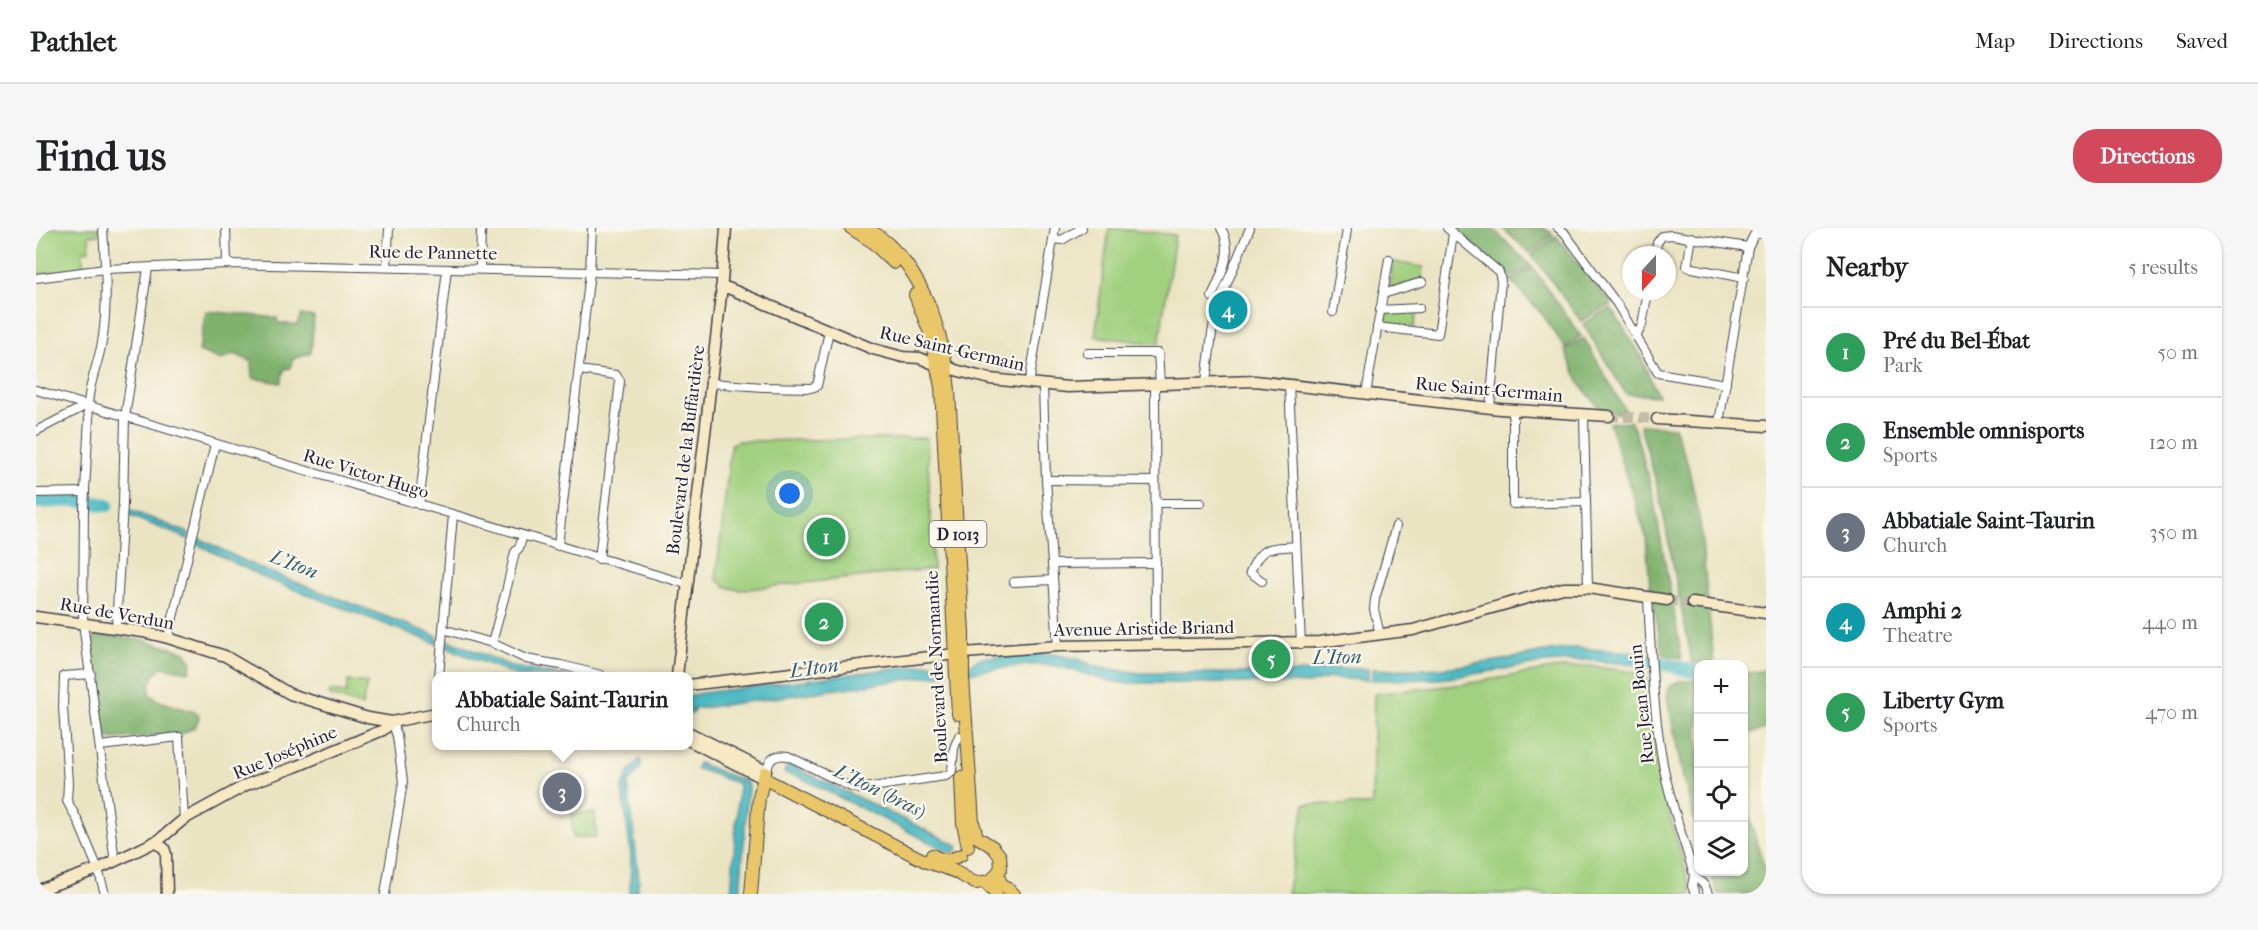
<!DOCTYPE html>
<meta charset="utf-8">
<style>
:root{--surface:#fff;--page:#f6f6f6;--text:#202124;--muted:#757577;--line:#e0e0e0;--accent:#d1495b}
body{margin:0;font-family:"IM FELL French Canon",serif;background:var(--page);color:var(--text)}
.controls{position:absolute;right:18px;bottom:18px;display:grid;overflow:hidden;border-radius:12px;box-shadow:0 2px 4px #0004}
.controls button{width:54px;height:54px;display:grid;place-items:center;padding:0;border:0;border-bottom:2px solid var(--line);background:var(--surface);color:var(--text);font:30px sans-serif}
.compass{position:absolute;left:1586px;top:18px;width:54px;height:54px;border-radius:50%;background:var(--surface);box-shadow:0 2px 4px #0004;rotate:201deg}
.you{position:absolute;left:754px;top:266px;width:21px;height:21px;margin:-15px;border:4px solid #fff;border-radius:50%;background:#1a73e8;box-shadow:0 0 0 9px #1a73e833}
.badge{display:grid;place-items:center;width:39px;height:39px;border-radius:50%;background:var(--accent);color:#fff;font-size:20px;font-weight:700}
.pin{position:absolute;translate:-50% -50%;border:3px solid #fff;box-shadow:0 2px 6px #0006}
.popup{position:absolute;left:396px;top:444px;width:261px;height:78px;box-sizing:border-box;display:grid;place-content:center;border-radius:12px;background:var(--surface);filter:drop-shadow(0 2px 4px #0005);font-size:20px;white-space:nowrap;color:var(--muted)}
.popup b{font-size:22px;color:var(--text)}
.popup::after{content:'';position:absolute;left:50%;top:100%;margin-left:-12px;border:12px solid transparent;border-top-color:var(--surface)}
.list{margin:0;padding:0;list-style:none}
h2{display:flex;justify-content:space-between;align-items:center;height:78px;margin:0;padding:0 24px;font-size:26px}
h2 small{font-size:20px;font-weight:400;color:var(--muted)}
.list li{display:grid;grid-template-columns:39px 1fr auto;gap:18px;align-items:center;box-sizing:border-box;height:90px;padding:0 24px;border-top:2px solid var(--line)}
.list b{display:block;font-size:22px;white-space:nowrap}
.list p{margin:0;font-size:20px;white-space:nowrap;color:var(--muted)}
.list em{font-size:20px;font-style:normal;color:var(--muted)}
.icon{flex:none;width:33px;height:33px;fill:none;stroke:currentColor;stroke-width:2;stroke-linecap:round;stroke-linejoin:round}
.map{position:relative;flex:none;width:1730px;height:666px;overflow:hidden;border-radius:24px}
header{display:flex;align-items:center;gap:36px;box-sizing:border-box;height:84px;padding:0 30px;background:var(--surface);border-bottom:2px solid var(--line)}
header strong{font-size:28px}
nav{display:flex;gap:33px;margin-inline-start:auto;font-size:21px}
.intro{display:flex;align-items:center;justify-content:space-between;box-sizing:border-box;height:144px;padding:0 36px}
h1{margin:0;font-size:42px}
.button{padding:15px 27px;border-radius:24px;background:var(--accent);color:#fff;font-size:21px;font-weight:700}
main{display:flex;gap:36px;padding:0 36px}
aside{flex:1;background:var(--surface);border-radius:24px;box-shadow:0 2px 4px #0004}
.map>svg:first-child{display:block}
.green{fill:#a1d07f;stroke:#62795d;stroke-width:1.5}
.forest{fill:#80b26e;stroke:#516a54;stroke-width:1.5}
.water{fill:#4bb9c2;stroke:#366e7e;stroke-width:1.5}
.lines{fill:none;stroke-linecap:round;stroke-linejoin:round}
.river{stroke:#4bb9c2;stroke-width:14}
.secondary-tunnel{stroke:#c3bda8;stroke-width:10;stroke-dasharray:10 5;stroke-linecap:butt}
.street-casing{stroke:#403f4f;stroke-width:10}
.secondary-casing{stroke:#403f4f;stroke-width:13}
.primary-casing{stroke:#403f4f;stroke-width:14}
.street{stroke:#fff;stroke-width:8}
.secondary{stroke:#f6e9c3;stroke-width:10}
.primary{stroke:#e9c769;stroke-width:12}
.labels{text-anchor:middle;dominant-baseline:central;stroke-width:4.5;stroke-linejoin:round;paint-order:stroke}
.shield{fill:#fbf7ec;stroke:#636270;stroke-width:1.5}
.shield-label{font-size:16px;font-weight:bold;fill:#22223b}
.street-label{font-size:18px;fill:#22223b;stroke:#fbf7ec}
.water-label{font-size:20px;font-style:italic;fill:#325e71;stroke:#fbf7ec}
</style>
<header>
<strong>Pathlet</strong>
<nav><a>Map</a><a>Directions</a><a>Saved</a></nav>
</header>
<div class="intro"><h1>Find us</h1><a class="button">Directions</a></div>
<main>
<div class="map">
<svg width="1730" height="666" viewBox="0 0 1730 666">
<rect width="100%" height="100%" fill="#fbf7ec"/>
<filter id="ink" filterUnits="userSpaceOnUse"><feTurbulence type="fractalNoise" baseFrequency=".0167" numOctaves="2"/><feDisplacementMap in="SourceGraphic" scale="12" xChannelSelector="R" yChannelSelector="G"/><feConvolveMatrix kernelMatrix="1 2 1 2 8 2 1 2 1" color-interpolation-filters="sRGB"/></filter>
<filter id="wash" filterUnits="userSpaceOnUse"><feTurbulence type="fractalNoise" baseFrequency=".008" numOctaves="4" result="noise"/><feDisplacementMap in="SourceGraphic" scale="24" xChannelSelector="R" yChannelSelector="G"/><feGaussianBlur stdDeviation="1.35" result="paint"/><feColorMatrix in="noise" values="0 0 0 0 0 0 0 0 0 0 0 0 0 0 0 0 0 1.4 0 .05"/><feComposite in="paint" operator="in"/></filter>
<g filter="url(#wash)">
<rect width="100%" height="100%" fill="#ebe4c3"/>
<g class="green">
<path d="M 0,0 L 63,0 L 63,6 L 53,7 L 53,22 L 47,23 L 47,40 L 0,47 Z"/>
<path d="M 1073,0 L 1139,7 L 1123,116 L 1059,108 Z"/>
<path d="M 1357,34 L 1388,39 L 1386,51 L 1354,61 Z"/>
<path d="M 1382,82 L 1378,100 L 1346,95 L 1348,83 Z"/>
<path d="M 891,210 L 897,341 L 703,362 L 691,359 L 680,351 L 695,217 L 702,213 Z"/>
<path d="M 1554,438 L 1611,446 L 1620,538 L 1656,666 L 1251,666 L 1269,576 L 1336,577 L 1338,466 L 1429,456 L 1516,441 Z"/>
<path d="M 312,453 L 331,455 L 326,478 L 294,468 L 294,463 L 310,465 Z"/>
<path d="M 559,585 L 560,609 L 537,610 L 536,586 Z"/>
</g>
<g class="forest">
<path d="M 1418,0 L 1456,0 L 1496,39 L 1472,49 Z"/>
<path d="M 1466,0 L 1509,0 L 1517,7 L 1494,25 Z"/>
<path d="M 1520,8 L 1576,76 L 1545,93 L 1496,27 Z"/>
<path d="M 1497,40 L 1545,108 L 1529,120 L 1507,87 L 1474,52 Z"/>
<path d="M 1575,80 L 1603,124 L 1622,168 L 1590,166 L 1547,96 Z"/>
<path d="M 170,83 L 241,90 L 242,95 L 261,97 L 265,87 L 278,89 L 275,125 L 257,131 L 254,140 L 248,141 L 245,155 L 216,150 L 215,133 L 198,126 L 185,132 L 163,123 Z"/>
<path d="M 1548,110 L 1591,186 L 1566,183 L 1544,156 L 1529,122 Z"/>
<path d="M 1594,193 L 1600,206 L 1617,267 L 1646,430 L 1627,427 L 1614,358 L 1610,308 L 1573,195 Z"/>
<path d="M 1604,197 L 1638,199 L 1652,237 L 1664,294 L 1678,436 L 1656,435 L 1623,264 Z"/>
<path d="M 61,406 L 108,412 L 149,424 L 156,435 L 153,444 L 125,439 C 117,448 113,454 114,466 L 123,473 L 162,485 L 163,490 L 159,499 L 146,506 L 71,511 L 68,510 L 56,418 L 57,410 Z"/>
<path d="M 1730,442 L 1730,501 L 1708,507 L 1708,446 Z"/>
<path d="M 1643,453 L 1662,453 L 1662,605 L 1647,550 L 1631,468 L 1633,460 Z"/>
<path d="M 1708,571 L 1730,645 L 1730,666 L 1682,666 L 1674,644 L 1708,644 Z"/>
</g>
<g class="water">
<path d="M 12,267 L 44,268 L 43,278 L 0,277 L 0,268 Z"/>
<path d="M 89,280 L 153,305 L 152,311 L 89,286 Z"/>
<path d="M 160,309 L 223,340 L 401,408 L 401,416 L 231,351 L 159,315 Z"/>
<path d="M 412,412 L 478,439 L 531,448 L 482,448 L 411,420 Z"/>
<path d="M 1538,420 L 1610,425 L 1611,437 L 1547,432 L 1508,435 L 1405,451 L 1336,452 L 1336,441 C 1378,443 1419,440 1460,433 C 1487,429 1512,422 1538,420 Z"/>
<path d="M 985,426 L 1015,426 L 1042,431 L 1064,440 L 1105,445 L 1258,445 L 1293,440 L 1332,441 L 1332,452 L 1293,450 L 1272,456 L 1255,455 L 1087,455 C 1064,453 1043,442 1020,438 C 992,434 960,441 932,445 L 934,437 L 944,430 Z"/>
<path d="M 893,436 L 907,438 L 910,446 L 658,481 L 657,485 L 652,486 L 652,468 L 666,465 Z"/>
<path d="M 604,531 L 606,537 L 592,556 L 603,652 L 600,666 L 594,666 L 595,627 L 586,560 L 592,546 Z"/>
<path d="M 662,535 L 711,554 L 712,560 L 704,666 L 695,666 L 703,556 L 660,540 Z"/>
<path d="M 752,536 L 921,617 L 921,622 L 915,625 L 761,548 L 748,545 Z"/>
</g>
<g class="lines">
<g class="river">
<path d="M 0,274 L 40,272 L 71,277"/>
<path d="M 1592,429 L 1637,438 L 1662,445"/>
</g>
</g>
</g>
<g filter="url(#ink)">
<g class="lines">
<g class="secondary-tunnel">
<path d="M 1573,188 L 1621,191"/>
<path d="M 1631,372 L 1656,375"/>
</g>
<defs>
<g id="street">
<path d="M 67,0 C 69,36 72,72 67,108 C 64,135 48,163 53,190 L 48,280 L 47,395 L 79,634"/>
<path d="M 190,0 L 191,36"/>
<path d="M 1411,0 L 1463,44 L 1465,53 L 1454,180"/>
<path d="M 1522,0 L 1528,4 L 1581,76 L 1622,145 L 1690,156"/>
<path d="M 1656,9 L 1651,39 L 1708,50"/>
<path d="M 1017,11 L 1026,12 L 1046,0"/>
<path d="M 1619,27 L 1621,15 L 1626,8 L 1635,7 L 1712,19"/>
<path d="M 351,39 L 353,0"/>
<path d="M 444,41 L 445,0"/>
<path d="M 0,50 L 69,41 L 191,36 L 687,47"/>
<path d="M 1347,66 L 1386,54"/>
<path d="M 1176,69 C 1185,45 1199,24 1185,0"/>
<path d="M 1344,82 L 1383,80"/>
<path d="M 1297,84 L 1311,2 L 1309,0"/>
<path d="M 1341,99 L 1402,106 L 1417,6"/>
<path d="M 1600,109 L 1606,97 L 1612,63"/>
<path d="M 1051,125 L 1122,125 L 1124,155"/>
<path d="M 543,142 L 580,147 L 584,153 L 563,331"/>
<path d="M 1170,154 L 1176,105 L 1182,77 L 1214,0"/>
<path d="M 674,155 L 727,159 L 775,160 L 781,158 L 793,103"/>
<path d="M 993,156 L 1019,0"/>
<path d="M 1119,156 L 1120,417"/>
<path d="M 1253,156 L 1265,416"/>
<path d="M 1007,158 L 1010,252 L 1022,418"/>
<path d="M 0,162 L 651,356"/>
<path d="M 1330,166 L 1353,31"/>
<path d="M 1477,182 L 1477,276 L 1550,274"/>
<path d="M 1548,187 L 1552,360"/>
<path d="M 1683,195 L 1712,19 L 1718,7 L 1730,4"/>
<path d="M 0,203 L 51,177"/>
<path d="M 1010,252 L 1118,253"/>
<path d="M 0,265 L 49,264"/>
<path d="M 1119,275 L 1165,275"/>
<path d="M 383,277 L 411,41"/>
<path d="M 522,318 L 554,44 L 556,0"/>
<path d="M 1016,336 L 1120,335"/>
<path d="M 1226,353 L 1214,344 C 1226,316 1233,321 1260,318"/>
<path d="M 978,354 L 1017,352"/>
<path d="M 471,359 L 479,324 L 483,320 L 487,308"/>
<path d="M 1612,370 C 1615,425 1617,481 1627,536 C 1634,574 1647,610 1658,647 L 1656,658 L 1659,666"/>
<path d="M 80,400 L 87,276 L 89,189 L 112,40"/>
<path d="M 407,401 L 456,415 L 490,431 L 525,437 L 565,447"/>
<path d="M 1344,407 L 1338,381 L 1339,371 L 1360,298"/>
<path d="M 132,410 L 179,216"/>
<path d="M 456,415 L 470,363"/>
<path d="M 55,446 L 28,448 L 27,479 L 32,555 L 31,573 L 42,593 L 62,641 L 69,666"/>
<path d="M 403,448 L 417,287"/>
<path d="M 64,518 L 143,509 L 148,591"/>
<path d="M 730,543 C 734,530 739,526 752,528 L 815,559 L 823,561 L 902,549 L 910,548 L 916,543 L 918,520 L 923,508"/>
<path d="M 1658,647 L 1669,658 L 1672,666"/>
<path d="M 349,666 L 367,554 L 361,508 L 356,494"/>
</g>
<g id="secondary">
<path d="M 685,60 L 692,60 L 837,121 L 867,129 L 884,130 L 900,137 L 910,137 L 919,142 L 954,151 L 1032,159 L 1219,153 L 1464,181 L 1573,188"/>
<path d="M 1621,191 L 1730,198"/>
<path d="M 1656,375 L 1730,385"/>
<path d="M 0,389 L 107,404 L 132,410 L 189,428 L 254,466 L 332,490 L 356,494"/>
<path d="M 641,448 L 685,67 L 690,0"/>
<path d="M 652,457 L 928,425 L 1022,418 L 1283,414 L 1377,402 L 1527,360 L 1552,360 L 1631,372"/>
<path d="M 652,504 L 730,543"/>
<path d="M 652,512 L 727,550"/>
<path d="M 118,614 L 128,620 L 130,626 L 131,666"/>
<path d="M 0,663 L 62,641 L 92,627 L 123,612 L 148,591 L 212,556 L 259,539 L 347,502 L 356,494 L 400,485"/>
</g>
<g id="primary">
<path d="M 815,0 L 835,13 L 858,35"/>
<path d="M 879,67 L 894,105 L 905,159 L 922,486"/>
<path d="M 925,549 L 927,595 L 932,619"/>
<path d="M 727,550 L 891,634 L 918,643 L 939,655 L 955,653 L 965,640 L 964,628 L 957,619 L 941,609 L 937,594 L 927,450 L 927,405 L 913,163 C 908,104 886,33 831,0"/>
<path d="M 896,627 C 907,633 913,633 925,627"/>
<path d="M 962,646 L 964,654 L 978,666"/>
<path d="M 950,655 L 960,666"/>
<path d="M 715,666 L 723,569 L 729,545"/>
</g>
</defs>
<use href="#street" class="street-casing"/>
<use href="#secondary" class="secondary-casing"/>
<use href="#primary" class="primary-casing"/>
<use href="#street" class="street"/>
<use href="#secondary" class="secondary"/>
<use href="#primary" class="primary"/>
</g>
</g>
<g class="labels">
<rect class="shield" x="893.5" y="293" width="57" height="26" rx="4.5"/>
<g class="shield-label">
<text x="922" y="306">D 1013</text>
</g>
<g class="street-label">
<text transform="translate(397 25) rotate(1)">Rue de Pannette</text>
<text transform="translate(916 121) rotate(13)">Rue Saint-Germain</text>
<text transform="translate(1453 162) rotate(5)">Rue Saint-Germain</text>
<text transform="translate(650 222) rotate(-83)">Boulevard de la Buffardière</text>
<text transform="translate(330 246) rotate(17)">Rue Victor Hugo</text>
<text transform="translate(81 386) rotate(10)">Rue de Verdun</text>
<text transform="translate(1108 401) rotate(-1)">Avenue Aristide Briand</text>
<text transform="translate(901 439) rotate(-93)">Boulevard de Normandie</text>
<text transform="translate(1606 476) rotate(-96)">Rue Jean Bouin</text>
<text transform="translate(249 525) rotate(-23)">Rue Joséphine</text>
</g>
<g class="water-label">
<text transform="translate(258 336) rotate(21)">L'Iton</text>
<text transform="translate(1301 429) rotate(-1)">L'Iton</text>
<text transform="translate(778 440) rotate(-8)">L'Iton</text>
<text transform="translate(844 563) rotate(26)">L'Iton (bras)</text>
</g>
</g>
</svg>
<div class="controls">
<button>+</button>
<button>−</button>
<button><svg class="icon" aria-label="locate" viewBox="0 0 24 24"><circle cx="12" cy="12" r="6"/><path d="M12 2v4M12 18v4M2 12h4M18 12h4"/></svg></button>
<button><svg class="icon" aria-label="layers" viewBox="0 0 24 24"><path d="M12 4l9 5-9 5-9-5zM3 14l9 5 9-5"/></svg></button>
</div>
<svg class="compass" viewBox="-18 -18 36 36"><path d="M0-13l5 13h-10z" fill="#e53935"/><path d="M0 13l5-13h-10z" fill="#757577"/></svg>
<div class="you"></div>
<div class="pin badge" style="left:790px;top:309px;background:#2e9e5b">1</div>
<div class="pin badge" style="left:788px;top:394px;background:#2e9e5b">2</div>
<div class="pin badge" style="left:526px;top:564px;background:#6b7280">3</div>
<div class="popup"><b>Abbatiale Saint-Taurin</b>Church</div>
<div class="pin badge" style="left:1192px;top:82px;background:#0f9aa8">4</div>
<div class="pin badge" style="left:1235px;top:431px;background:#2e9e5b">5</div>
</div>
<aside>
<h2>Nearby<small>5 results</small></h2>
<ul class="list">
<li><span class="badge" style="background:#2e9e5b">1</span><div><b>Pré du Bel-Ébat</b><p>Park</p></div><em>50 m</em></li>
<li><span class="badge" style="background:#2e9e5b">2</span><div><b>Ensemble omnisports</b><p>Sports</p></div><em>120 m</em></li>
<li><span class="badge" style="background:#6b7280">3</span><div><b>Abbatiale Saint-Taurin</b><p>Church</p></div><em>350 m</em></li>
<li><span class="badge" style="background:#0f9aa8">4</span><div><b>Amphi 2</b><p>Theatre</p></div><em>440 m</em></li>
<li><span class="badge" style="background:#2e9e5b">5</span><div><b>Liberty Gym</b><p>Sports</p></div><em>470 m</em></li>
</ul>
</aside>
</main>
